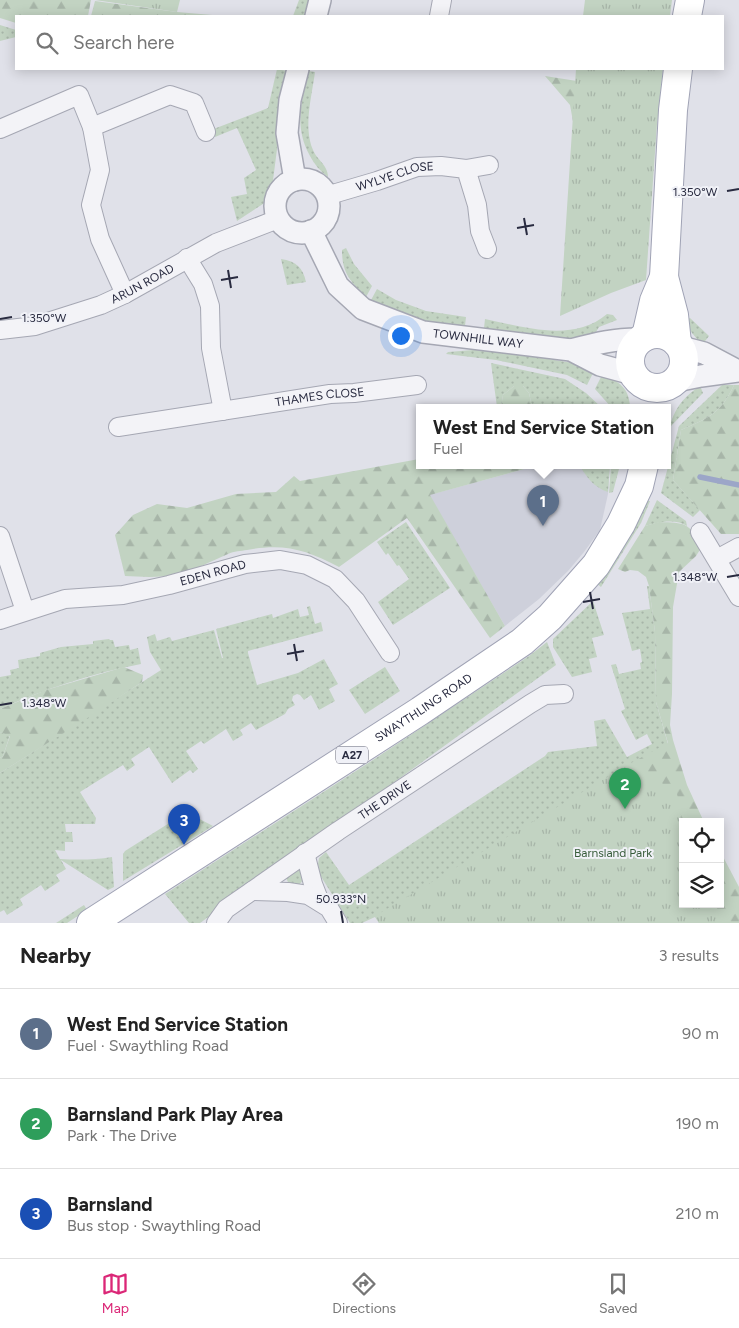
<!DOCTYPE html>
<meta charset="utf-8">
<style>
:root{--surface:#fff;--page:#f6f6f6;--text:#222;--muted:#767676;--line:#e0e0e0;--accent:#db2777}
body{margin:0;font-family:Figtree,sans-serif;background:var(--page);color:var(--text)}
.controls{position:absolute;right:15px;bottom:15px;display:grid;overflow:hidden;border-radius:0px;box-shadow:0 2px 12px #0003}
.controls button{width:45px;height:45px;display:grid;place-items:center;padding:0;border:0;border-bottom:1px solid var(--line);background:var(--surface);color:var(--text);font:25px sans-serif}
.you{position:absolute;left:400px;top:335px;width:18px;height:18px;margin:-12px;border:4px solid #fff;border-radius:50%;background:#1a73e8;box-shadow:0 0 0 8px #1a73e833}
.badge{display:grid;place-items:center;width:32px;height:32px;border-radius:50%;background:var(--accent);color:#fff;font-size:16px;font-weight:700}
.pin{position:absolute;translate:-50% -41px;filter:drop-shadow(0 1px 2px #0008)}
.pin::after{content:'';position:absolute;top:26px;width:18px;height:15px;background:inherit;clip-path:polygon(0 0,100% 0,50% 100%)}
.popup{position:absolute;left:416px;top:404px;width:255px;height:65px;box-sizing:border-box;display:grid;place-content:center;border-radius:0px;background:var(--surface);filter:drop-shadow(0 1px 4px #0005);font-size:16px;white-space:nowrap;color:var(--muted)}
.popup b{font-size:19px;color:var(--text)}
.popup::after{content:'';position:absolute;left:50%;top:100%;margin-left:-10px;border:10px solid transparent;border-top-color:var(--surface)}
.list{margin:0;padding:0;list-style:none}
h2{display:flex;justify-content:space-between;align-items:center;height:65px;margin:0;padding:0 20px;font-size:21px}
h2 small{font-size:16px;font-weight:400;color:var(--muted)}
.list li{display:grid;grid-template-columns:32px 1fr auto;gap:15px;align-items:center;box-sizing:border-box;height:90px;padding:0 20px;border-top:1px solid var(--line)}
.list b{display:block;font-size:19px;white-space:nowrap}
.list p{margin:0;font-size:16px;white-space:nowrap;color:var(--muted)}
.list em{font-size:16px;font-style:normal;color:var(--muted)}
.icon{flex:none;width:28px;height:28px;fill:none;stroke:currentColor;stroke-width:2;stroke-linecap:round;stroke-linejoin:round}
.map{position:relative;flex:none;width:739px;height:923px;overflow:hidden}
.search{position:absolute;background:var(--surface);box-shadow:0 2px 12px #0003;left:15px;right:15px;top:15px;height:55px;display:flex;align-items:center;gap:12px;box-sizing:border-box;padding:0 18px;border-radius:0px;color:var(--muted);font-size:19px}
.sheet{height:335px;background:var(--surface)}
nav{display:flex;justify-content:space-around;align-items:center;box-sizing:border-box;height:70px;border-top:1px solid var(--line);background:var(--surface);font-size:14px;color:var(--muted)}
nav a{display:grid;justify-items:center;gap:2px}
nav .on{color:var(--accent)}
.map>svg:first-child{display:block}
.built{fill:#ced0db}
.grass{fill:url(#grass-dots)}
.forest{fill:url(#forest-firs)}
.park{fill:url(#park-tufts)}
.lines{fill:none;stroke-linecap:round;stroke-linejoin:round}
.stream{stroke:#9ca6c8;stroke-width:5.5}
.minor-casing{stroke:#a5a7b3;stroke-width:20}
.tertiary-casing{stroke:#a5a7b3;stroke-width:24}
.primary-casing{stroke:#a0a3b5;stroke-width:30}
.minor{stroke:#f3f3f7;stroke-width:18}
.tertiary{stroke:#f3f3f7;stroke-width:21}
.primary{stroke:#fff;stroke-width:28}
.ticks{fill:none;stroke:#292b40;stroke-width:2}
.labels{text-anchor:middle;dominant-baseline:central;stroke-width:4;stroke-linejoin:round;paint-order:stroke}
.shield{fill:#f0f1f7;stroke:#656677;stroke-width:1}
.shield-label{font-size:11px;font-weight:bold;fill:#292b40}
.street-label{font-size:12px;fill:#292b40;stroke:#f0f1f7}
.park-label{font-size:12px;fill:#375c3a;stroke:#f0f1f7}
.ticks-label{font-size:12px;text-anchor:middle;fill:#292b40;stroke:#f0f1f7;stroke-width:4;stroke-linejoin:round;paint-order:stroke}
</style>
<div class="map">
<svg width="739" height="923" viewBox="0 0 739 923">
<defs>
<pattern id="grass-dots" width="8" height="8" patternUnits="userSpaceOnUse" patternTransform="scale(1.25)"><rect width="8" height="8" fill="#c2d3c2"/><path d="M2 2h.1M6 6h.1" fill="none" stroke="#a7b5a8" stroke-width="1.8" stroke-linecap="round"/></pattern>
<pattern id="forest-firs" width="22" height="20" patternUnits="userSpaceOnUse" patternTransform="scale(1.25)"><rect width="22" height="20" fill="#c2d3c2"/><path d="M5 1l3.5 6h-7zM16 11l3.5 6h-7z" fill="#a7b5a8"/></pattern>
<pattern id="park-tufts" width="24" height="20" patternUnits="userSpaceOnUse" patternTransform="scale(1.25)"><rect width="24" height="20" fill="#c2d3c2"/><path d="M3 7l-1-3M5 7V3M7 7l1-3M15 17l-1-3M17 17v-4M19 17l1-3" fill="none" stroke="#a7b5a8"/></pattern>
</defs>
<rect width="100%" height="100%" fill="#e0e1e9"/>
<path class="built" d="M 539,465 L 610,465 L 608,494 L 600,530 L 584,552 L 568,571 L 539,599 L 505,626 L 429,495 Z"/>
<g class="grass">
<path d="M 299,0 L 309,0 L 304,16 L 293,16 Z"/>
<path d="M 0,25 L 16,30 L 16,37 L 0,41 Z"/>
<path d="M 277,69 L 287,71 L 271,196 L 266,202 L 237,221 L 231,197 L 247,194 L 244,178 L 256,170 L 237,128 L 215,137 L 211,130 L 268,108 Z"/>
<path d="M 309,71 L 315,72 C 312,96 303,126 313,150 C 317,160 328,165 328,177 C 320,171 315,165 310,156 C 294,127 301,102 309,71 Z"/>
<path d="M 346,248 L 354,264 L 372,286 L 366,297 C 350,281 342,273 342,250 Z"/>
<path d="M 281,259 C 296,261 303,268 306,282 L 287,285 Z"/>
<path d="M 377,289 L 396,300 L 426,311 L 466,317 L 465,326 C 433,323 397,319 371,300 Z"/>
<path d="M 607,314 L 613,315 L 617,320 L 599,327 L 596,332 L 596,336 L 577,340 L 515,334 L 484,328 L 485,319 C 524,327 573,343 607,314 Z"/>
<path d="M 690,318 L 709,336 L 702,345 L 692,333 L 684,321 Z"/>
<path d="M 486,349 L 573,363 L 593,373 L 587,385 L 567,375 L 496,360 L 446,354 L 448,352 Z"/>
<path d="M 491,363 L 565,379 L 586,393 L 601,407 L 532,407 L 529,393 L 523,386 L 514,386 L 503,395 L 501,407 L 497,407 Z"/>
<path d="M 602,375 C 619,381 629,388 630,407 L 611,407 L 595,389 Z"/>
<path d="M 722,385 L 734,385 C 721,413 709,418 681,430 L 673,480 L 700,510 L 693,517 L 661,493 L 679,426 Z"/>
<path d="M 700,386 L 703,393 L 671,426 L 670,425 C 676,406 684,397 700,386 Z"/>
<path d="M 579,465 L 610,465 L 608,492 C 593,487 587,477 579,465 Z"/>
<path d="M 611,465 L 620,465 L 613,492 L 609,493 Z"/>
<path d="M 657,500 L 686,521 L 687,526 C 676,518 657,522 645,526 Z"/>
<path d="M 644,501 L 650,501 L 641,523 L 601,587 L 596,583 Z"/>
<path d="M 406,522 L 450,588 L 393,625 L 378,602 L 409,579 L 399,565 L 397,566 L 388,553 L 386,555 L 377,542 Z"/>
<path d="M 647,586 L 649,586 L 655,632 L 656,702 L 668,744 L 404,923 L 379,923 L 375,917 L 362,923 L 350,923 L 320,875 L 318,864 L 319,858 L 326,852 L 349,885 L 545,756 L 548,752 L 597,746 L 594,721 L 605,719 L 627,757 L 652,744 L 647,734 L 636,740 L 621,711 L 625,709 L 611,665 L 616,664 L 619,674 L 641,669 L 640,663 L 642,662 L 640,649 L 632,651 L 622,613 L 650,609 Z"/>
<path d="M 593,601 L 604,635 L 592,638 L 597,657 L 589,659 L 592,672 L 572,677 L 553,647 L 553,639 Z"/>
<path d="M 310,606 L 315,624 L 321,622 L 323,631 L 248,651 L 248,653 L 257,685 L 298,673 L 324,659 L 338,684 L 329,689 L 335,701 L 319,710 L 311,695 L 304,700 L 300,695 L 297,694 L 293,696 L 292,700 L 295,705 L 288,709 L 285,714 L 256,730 L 251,723 L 240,730 L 243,735 L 233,741 L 226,729 L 204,744 L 201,741 L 186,751 L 198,769 L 193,773 L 190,770 L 172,783 L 149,747 L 131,759 L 135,765 L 127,771 L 123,765 L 80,792 L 96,818 L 95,824 L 65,824 L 66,832 L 72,832 L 73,842 L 65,842 L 65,851 L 55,850 L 60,859 C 77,860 95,860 112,857 L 114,887 L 108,890 L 61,860 L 66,869 L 56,875 L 60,881 L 45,891 L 41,885 L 20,899 L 23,905 L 7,915 L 4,910 L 0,912 L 0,773 L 161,670 L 150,652 L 147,637 L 155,634 L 157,641 L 170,637 L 172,641 L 214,630 L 222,658 L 223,658 L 216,629 L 272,614 L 273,618 L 298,609 L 300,617 L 309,615 L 307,607 Z"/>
<path d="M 109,639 L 110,640 L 113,640 L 115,647 L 129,645 L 130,650 L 138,648 L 141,664 C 93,673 45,689 0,709 L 0,677 L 11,675 L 10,670 L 19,668 L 18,660 L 40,656 L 40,653 L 61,647 L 93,644 L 93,641 Z"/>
<path d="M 547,642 L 556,665 L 200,923 L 189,923 L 165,894 L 376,758 L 529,656 Z"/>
<path d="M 385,667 L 400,691 L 365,714 L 349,690 Z"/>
<path d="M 0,732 L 10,735 L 3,756 L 0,758 Z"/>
<path d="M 190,814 L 213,826 L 123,881 L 123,854 L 125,851 L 182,815 Z"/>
<path d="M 292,866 L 301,869 L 303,880 L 299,885 L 289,884 L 285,876 Z"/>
<path d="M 84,905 L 87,910 L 67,923 L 56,923 Z"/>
</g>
<g class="forest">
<path d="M 0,0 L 91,0 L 88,16 L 16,16 L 16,23 L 0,18 Z"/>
<path d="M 95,1 L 177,12 L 224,16 L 91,16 Z"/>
<path d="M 545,76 L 609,86 L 574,127 L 570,105 Z"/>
<path d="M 734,385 L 739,385 L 739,534 L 721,534 L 673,480 L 681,430 C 709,418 721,413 734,385 Z"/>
<path d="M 514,386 L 523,386 L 529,393 L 532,407 L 501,407 L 503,395 Z"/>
<path d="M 419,459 L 419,465 L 539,465 L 430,495 L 505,626 L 490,638 L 407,518 L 339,567 C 306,550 285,543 247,550 C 241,551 234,551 228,554 C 211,561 198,569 179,574 C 162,578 142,577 125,576 L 115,535 L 133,515 L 157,504 L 187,508 L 236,494 L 276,492 L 294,476 L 300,481 Z"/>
<path d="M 659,522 C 686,523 687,522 703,545 L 696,556 L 679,572 L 673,607 L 672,694 L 670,725 L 673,740 L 687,785 L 704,822 L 683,822 L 683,850 L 673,795 L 631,763 L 668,743 L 656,702 L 655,632 L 649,586 L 646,577 L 638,571 L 630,570 L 625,572 L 618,569 L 645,526 Z"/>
<path d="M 124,667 L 143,675 L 142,682 L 100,710 L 0,773 L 0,758 L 3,756 L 10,736 L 0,732 L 0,709 L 46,690 Z"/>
<path d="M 720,851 L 739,887 L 739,923 L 720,923 L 709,904 L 720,904 Z"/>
</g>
<g class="park">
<path d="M 95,0 L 180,0 L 177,12 Z"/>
<path d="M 585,0 L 672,0 L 670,16 L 583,16 Z"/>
<path d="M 576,69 L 663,69 L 657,124 L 646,280 L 611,293 L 560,316 Z"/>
<path d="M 631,763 L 677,793 L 683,827 L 683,904 L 712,904 L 724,923 L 379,923 L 375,916 Z"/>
</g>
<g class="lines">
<path class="stream" d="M 700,477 L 739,485"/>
<defs>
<g id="minor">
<path d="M 439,16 L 442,0"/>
<path d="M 0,129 L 79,95 L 92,127"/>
<path d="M 466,169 L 489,165"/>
<path id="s1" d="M 326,196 L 377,181 L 417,167 L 441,166 L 466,169 L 477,205 L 480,231 L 487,249"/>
<path d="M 187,258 L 203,284 L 210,306 L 211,348 L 223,411"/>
<path d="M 125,294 L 100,239 L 91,205 L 100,170 L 92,127 L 170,95 L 194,103 L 206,132"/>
<path id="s2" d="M 0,330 L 35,326 L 101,305 L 125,294 L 216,243 L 278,219"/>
<path id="s3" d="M 118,427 L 330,394 L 354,393 L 417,385"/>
<path d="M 700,532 L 739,597"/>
<path d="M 0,536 L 25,611"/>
<path d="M 717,559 L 739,547"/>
<path id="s4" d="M 0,620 L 65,599 L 123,595 L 169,585 L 245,564 L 280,560 L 307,565 L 335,579 L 356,601 L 390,653"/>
<path d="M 305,853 L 313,884 L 320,902"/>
<path d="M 252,891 L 288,892 L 308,895 L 329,908 L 338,923"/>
<path id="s5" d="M 216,923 L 226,909 L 338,831 L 530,704 L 545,695 L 564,694"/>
</g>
<g id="tertiary">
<path d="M 316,16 L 320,0"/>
<circle cx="302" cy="206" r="27"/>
<path d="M 295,180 L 287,133 L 290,100 L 298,69"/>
<path id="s6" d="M 311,231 L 338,286 L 363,309 L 423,332 L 571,350 L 600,365 L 633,374"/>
<path d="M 681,347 L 704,353 L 736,370"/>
<path d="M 571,350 C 594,344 617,338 642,339"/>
<path d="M 676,381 L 701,376 L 739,371"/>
</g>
<g id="primary">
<path d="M 687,16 L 690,0"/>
<path d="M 664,277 L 674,315 L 677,343"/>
<circle cx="657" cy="361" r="27"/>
<path d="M 646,336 L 654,301 L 664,277 L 673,110 L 678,69"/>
<path id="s7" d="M 91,923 L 420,711 L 522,642 L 550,617 L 596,565 L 621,524 L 639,486 L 644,465"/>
</g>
</defs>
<use href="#minor" class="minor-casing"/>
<use href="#tertiary" class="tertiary-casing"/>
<use href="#primary" class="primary-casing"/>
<use href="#minor" class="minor"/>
<use href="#tertiary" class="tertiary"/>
<use href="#primary" class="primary"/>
</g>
<path class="ticks" d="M 727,191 L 739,189M 524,218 L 527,235M 517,228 L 534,225M 228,270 L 231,288M 221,280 L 238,277M 0,319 L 12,317M 727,577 L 739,575M 590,592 L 593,609M 583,602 L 600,599M 294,644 L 297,661M 287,654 L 304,651M 0,705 L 12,703M 341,911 L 343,923"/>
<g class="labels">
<rect class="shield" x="336" y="746.5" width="32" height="17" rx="4"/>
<g class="shield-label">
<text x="352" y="755">A27</text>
</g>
<g class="street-label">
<text stroke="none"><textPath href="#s1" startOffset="72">WYLYE CLOSE</textPath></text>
<text stroke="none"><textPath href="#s2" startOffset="151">ARUN ROAD</textPath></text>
<text stroke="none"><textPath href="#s6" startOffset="215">TOWNHILL WAY</textPath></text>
<text stroke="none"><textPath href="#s3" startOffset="204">THAMES CLOSE</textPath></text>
<text stroke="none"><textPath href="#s4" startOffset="219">EDEN ROAD</textPath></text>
<text stroke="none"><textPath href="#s7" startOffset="396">SWAYTHLING ROAD</textPath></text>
<text stroke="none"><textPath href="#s5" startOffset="210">THE DRIVE</textPath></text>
</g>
<g class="park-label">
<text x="613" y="853">Barnsland Park</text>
</g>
</g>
<g class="ticks-label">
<text x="695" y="196">1.350°W</text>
<text x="44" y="322">1.350°W</text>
<text x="695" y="581">1.348°W</text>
<text x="44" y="707">1.348°W</text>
<text x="341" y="903">50.933°N</text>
</g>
</svg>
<div class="controls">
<button><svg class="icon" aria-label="locate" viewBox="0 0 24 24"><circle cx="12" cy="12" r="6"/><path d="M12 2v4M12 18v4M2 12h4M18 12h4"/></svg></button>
<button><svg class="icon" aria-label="layers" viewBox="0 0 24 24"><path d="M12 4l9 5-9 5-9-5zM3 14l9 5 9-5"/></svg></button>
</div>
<div class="you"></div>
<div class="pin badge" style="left:543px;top:526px;background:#5c6f8a">1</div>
<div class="popup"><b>West End Service Station</b>Fuel</div>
<div class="pin badge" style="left:625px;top:809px;background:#2e9e5b">2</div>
<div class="pin badge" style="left:184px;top:845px;background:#1a4fb4">3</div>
<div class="search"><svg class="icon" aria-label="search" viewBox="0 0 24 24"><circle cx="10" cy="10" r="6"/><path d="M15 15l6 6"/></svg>Search here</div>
</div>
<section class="sheet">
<h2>Nearby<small>3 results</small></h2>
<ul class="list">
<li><span class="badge" style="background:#5c6f8a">1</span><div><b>West End Service Station</b><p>Fuel · Swaythling Road</p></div><em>90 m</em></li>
<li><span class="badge" style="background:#2e9e5b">2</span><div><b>Barnsland Park Play Area</b><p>Park · The Drive</p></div><em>190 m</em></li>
<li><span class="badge" style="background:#1a4fb4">3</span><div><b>Barnsland</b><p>Bus stop · Swaythling Road</p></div><em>210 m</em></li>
</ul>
</section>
<nav>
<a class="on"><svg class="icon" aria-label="map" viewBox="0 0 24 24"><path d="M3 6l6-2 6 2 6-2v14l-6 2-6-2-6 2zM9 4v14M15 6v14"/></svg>Map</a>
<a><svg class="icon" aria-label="directions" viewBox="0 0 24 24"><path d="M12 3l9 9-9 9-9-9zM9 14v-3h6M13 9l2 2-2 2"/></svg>Directions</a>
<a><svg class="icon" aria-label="saved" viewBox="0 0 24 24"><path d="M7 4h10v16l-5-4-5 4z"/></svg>Saved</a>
</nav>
